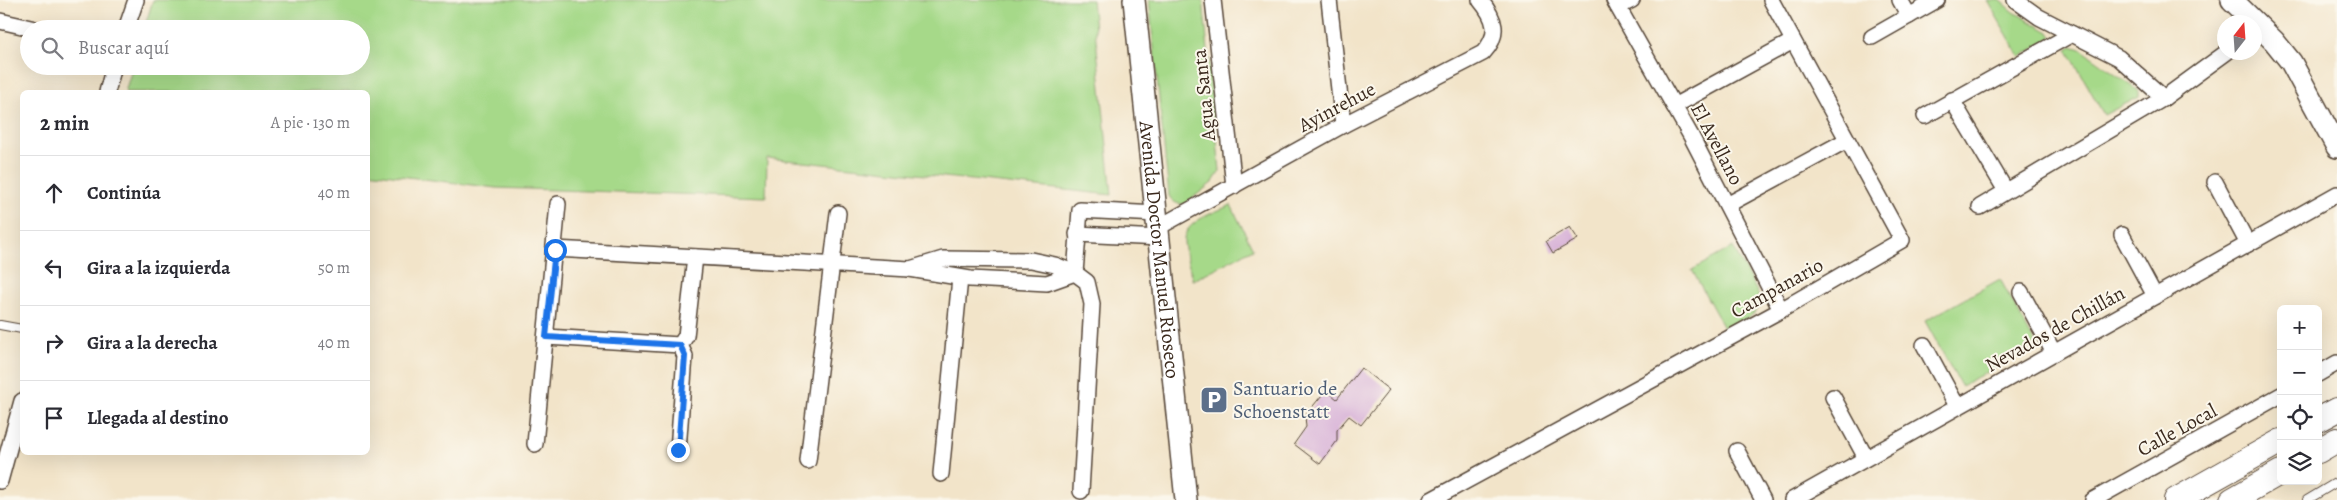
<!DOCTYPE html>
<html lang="es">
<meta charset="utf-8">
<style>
:root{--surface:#fff;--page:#f7f7f7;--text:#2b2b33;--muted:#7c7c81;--line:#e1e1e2}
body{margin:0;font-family:Alegreya,serif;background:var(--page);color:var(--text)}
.controls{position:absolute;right:15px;bottom:15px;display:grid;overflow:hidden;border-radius:8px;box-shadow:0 5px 20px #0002}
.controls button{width:45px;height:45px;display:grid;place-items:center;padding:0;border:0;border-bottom:1px solid var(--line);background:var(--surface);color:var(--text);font:25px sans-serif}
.compass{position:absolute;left:2217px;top:15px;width:45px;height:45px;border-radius:50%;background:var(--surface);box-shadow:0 5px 20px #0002;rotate:17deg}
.stop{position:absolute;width:15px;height:15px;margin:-11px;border:4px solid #1a73e8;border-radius:50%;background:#fff}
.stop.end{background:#1a73e8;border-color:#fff;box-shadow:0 1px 5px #0008}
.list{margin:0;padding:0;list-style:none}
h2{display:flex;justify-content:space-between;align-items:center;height:65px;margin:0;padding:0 20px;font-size:21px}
h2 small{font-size:16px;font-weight:400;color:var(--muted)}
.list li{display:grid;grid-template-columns:32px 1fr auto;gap:15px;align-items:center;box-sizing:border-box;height:75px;padding:0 20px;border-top:1px solid var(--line)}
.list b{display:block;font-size:19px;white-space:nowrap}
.list em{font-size:16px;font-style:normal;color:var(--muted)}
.icon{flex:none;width:28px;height:28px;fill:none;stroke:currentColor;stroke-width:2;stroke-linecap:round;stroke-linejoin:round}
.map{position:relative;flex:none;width:2337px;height:500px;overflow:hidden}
.search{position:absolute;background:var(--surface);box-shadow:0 5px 20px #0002;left:20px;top:20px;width:350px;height:55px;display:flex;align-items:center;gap:12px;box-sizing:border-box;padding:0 18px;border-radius:28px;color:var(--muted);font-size:19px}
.panel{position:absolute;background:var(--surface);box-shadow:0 5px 20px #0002;left:20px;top:90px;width:350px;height:365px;border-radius:8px}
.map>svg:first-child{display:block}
.green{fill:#a6d989;stroke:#708254}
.building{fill:#d4abd6}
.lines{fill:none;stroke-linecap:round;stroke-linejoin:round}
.lane-casing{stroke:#564638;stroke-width:10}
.street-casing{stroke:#564638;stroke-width:18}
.secondary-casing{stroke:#564638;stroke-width:24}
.primary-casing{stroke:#564638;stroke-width:26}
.lane{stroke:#fff;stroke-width:8}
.street{stroke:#fff;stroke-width:15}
.secondary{stroke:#fff;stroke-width:21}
.primary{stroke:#fff;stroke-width:24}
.route{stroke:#1a73e8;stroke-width:6}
.labels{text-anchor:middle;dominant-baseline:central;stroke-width:4;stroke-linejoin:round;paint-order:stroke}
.street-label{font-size:20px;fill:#3b2a1e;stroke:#fbf7ec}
.service-label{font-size:20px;fill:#4e5e75;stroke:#fbf7ec;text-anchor:start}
</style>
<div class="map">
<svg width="2337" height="500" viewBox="0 0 2337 500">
<rect width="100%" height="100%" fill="#fbf7ec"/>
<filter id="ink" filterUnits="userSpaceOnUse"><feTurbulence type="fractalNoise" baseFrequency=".02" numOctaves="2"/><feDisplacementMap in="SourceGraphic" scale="10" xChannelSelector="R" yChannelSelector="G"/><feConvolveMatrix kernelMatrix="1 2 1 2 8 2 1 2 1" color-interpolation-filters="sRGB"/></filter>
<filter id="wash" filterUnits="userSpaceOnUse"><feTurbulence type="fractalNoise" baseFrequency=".0096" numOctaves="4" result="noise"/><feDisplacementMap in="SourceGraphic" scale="20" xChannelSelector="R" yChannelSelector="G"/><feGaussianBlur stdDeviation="1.12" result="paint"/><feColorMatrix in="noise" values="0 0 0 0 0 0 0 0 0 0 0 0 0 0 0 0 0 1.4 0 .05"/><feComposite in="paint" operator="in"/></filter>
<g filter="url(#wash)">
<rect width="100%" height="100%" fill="#f2e4c9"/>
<g class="green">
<path d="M 153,0 L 1092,0 L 1112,195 L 767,158 L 766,197 L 496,188 L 368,172 L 368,92 L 125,92 L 133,66 L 361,66 L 361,29 L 144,29 Z"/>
<path d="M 1149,0 L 1203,0 L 1220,171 L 1213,182 L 1185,204 C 1177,205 1173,202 1169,196 Z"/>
<path d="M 1987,0 L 2000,0 L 2014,12 L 2049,32 L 2052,37 L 2020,57 Z"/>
<path d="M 2072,46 L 2081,49 L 2139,91 L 2139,97 L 2104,115 L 2067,49 Z"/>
<path d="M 1231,205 L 1253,249 L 1193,280 C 1190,268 1185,254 1184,242 C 1183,221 1216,212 1231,205 Z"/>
<path d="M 1733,247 L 1761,299 C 1762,315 1737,323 1725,330 L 1692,270 Z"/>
<path d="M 2000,279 L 2036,345 L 1961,386 L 1925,321 Z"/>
</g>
<g id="blocks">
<g class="building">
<path d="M 1570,227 L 1578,239 L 1553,253 L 1546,241 Z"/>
<path d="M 1361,368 L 1389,390 L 1361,425 L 1349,416 L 1337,430 L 1337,441 L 1320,464 L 1294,444 L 1306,427 L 1305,416 L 1326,390 L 1337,399 Z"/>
</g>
</g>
</g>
<g filter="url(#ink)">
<use href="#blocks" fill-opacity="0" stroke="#564638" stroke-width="1"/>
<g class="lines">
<defs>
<g id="lane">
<path d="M 0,325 L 22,329"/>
<path d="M 2307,500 L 2337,482"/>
</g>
<g id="street">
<path d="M 1213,0 L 1234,186"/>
<path d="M 1329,0 L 1343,125"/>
<path d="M 1614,0 L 1691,136 L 1781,310"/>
<path d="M 1900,0 L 1909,16"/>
<path d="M 2015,0 L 2039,17 L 2119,58 L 2164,98"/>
<path d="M 1618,7 L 1632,0"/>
<path d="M 0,21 L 35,29"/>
<path d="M 126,29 L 136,0"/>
<path d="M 1872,37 L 1937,0"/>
<path d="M 107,92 L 114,66"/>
<path d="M 1952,100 L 2006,191"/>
<path d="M 1674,106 L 1793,41"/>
<path d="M 1925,116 L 2072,34"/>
<path d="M 2215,182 L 2248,244"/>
<path d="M 1727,205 L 1847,140"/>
<path d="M 1980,207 L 2164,98 L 2227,52"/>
<path d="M 1159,227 L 1343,125 L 1483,53 C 1501,34 1495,18 1480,0"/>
<path d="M 1077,234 L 1160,238"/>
<path d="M 2122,235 L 2155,296"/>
<path d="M 555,249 L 910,269"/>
<path d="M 1075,273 L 1047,283 L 970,279 L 910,269 L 943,259 L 1031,260 L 1055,265 L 1075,273 L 1087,282 L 1092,304 L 1081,491"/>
<path d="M 1075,273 L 1080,210 L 1157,214"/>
<path d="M 2021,292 L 2054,353"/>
<path d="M 546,337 L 680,345 L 685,356 L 678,450"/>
<path d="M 680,345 L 686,336 L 695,257"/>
<path d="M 1924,345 L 1957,406"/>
<path d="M 2318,374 L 2337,363"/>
<path d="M 1833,397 L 1866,458"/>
<path d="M 535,444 L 558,204"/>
<path d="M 1737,451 L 1763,500"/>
<path d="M 808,461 L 838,213"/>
<path d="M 941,474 L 960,278"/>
<path d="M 0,481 L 22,401"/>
<path d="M 1431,500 L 1781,310 L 1902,240 L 1771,0"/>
<path d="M 1792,500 L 2337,194"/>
<path d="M 2093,500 L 2281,395"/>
</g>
<g id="secondary">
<path id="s1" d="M 1134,0 L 1186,500"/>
<path d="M 2232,0 L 2274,41 L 2291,62 L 2337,147"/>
</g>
<g id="primary">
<path d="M 2318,420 L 2337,410"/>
<path d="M 2318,451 L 2337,440"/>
<path d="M 2176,500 L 2281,441"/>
<path d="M 2232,500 L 2281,472"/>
</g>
</defs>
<use href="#lane" class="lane-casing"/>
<use href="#street" class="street-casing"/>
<use href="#secondary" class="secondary-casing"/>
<use href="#primary" class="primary-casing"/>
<use href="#lane" class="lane"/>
<use href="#street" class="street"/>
<use href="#secondary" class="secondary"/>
<use href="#primary" class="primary"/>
</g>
</g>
<g class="lines" filter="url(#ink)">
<path class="route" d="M 555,250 L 546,337 L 680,345 L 685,356 L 678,450"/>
</g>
<defs>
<symbol id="parking-square" viewBox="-11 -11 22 22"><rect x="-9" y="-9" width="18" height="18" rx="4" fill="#5c6f8a" stroke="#fbf7ec"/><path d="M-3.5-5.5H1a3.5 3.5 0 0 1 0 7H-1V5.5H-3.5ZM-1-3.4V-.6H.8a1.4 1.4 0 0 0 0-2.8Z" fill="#fff"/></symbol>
</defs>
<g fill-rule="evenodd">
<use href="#parking-square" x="1198" y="384" width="32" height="32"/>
</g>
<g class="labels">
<g class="street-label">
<text transform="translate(1204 95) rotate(-96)">Agua Santa</text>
<text transform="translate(1337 107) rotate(-28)">Ayinrehue</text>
<text transform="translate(1717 144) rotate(62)">El Avellano</text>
<text stroke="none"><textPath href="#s1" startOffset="251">Avenida Doctor Manuel Rioseco</textPath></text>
<text transform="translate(1777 288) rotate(-29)">Campanario</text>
<text transform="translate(2055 329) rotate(-29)">Nevados de Chillán</text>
<text transform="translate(2177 430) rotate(-29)">Calle Local</text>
</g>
<g class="service-label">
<text x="1233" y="388">Santuario de<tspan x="1233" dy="23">Schoenstatt</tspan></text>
</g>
</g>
</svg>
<div class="controls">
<button>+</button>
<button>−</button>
<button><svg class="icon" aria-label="locate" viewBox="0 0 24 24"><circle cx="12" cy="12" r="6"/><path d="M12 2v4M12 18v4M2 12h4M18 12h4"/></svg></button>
<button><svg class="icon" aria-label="layers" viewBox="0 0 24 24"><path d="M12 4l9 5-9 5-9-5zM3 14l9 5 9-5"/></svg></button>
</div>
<svg class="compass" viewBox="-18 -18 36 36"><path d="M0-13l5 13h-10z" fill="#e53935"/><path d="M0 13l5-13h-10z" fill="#7c7c81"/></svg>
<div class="stop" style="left:555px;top:250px"></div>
<div class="stop end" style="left:678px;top:450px"></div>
<div class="search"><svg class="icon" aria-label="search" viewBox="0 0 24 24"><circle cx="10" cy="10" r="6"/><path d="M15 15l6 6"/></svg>Buscar aquí</div>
<section class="panel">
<h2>2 min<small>A pie · 130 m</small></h2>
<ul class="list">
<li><svg class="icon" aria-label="ahead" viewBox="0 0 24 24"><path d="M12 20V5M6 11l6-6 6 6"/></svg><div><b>Continúa</b></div><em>40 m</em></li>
<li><svg class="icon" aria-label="left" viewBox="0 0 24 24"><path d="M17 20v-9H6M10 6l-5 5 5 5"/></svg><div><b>Gira a la izquierda</b></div><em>50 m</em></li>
<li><svg class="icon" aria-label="right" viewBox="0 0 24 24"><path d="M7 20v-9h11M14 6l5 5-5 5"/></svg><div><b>Gira a la derecha</b></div><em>40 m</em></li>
<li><svg class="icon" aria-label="arrive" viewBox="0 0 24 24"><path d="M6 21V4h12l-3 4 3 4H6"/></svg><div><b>Llegada al destino</b></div></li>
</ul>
</section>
</div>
